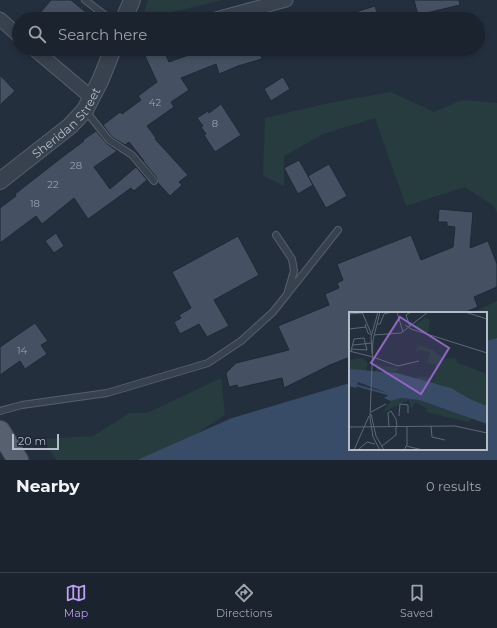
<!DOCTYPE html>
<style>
:root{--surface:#1b232e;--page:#242b36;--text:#f1f3f6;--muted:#a0a4aa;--line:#39404a;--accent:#bca0f2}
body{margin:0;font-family:Montserrat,sans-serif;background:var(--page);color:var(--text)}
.scale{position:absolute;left:12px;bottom:10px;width:47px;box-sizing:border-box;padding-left:4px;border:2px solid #b4bcc9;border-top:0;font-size:11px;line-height:14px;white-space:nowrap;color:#b4bcc9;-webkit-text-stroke:3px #1d2633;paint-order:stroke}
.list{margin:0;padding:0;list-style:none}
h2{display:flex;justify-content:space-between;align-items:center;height:52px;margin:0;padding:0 16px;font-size:17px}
h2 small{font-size:13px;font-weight:400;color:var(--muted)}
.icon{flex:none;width:22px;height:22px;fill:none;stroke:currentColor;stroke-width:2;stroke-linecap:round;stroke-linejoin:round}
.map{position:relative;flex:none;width:497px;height:460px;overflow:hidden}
.search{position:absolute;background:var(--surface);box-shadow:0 2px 6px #0003;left:12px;right:12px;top:12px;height:44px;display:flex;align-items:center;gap:10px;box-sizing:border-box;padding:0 14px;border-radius:22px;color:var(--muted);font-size:15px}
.sheet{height:112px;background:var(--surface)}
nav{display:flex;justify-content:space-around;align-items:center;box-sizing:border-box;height:56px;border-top:1px solid var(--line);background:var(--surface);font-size:11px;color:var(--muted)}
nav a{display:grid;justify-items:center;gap:2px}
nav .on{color:var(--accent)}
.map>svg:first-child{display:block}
.green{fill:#263c3f}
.water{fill:#394c67}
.building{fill:#455162;stroke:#1f2835}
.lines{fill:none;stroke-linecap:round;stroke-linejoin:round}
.service-casing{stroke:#565f6c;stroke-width:8}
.minor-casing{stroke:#565f6c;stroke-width:15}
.tertiary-casing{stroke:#565f6c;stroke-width:18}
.primary-casing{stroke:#414a57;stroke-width:22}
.service{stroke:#38414e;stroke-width:6}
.minor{stroke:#38414e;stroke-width:13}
.tertiary{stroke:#38414e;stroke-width:16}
.primary{stroke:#56606e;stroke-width:20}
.labels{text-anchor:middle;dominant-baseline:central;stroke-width:3;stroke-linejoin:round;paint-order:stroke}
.number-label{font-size:10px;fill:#98a1af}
.street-label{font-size:12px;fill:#b4bcc9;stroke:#1d2633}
.inset-river{fill:none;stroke:#394c67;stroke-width:2}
.inset-road{fill:none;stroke:#5e6776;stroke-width:1}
.view{fill:#9266c3;fill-opacity:0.15;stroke:#9266c3;stroke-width:2}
.inset-edge{fill:none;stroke:#b4bcc9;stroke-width:2}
</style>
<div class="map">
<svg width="497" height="460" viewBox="0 0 497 460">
<rect width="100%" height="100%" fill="#242f3e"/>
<g class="green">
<path d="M 148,0 L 223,0 L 142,19 Z"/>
<path d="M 391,92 L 434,112 L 462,100 L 497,103 L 497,213 L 494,206 L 465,187 L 406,206 L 375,118 L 323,134 L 284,156 L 284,186 L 263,176 L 265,118 L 329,103 Z"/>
<path d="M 497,301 L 497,338 L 486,341 L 486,313 L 472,313 Z"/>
<path d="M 221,378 L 225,415 L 194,435 L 137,460 L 56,460 L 43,439 L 93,436 L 130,413 L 147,413 Z"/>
</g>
<path class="water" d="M 497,338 L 497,460 L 137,460 L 232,418 L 350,383 L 350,449 L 486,449 L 486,341 Z"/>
<g class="building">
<path d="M 51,0 L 71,0 L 94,19 L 35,19 Z"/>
<path d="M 414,0 L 459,0 L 460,5 L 418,15 Z"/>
<path d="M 375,6 L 379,19 L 342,19 L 342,16 Z"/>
<path d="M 162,49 L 163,49 L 169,62 L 194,53 L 193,49 L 259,49 L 262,59 L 238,66 L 219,74 L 216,64 L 181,78 L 189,90 L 171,102 L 174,107 L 147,126 L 156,138 L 155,139 L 188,175 L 179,182 L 182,185 L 170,196 L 158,183 L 157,178 L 143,161 L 144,161 L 129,142 L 125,145 L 112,137 L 103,125 L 120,112 L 122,114 L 141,100 L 138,96 L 157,82 L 145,56 Z"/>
<path d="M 0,75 L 15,91 L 0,105 Z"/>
<path d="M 283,77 L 290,89 L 271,101 L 264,89 Z"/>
<path d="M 221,104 L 241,135 L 215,152 L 204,135 L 206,134 L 201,127 L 203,126 L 197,118 L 208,111 L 209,113 Z"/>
<path d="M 96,131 L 106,143 L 117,151 L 94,167 L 110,189 L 136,167 L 147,180 L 134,191 L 131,188 L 88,219 L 74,198 L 42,224 L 36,216 L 0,243 L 0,208 L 16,196 L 15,194 L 65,155 L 84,141 L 83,140 Z"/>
<path d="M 299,160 L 313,185 L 298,194 L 284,168 Z"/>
<path d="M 329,164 L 347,196 L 326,208 L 308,176 Z"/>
<path d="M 439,209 L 473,212 L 470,248 L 488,241 L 497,264 L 497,287 L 474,297 L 478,307 L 463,313 L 350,313 L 350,357 L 330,365 L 284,388 L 282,378 L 238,388 L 237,385 L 229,387 L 226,373 L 236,363 L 289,350 L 278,326 L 329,305 L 325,294 L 339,288 L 337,283 L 343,280 L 337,264 L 411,235 L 421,260 L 453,247 L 455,227 L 447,226 L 447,222 L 438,222 Z"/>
<path d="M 56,233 L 64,246 L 54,253 L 45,241 Z"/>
<path d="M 238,236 L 259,275 L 214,300 L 229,326 L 207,337 L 199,324 L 180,334 L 174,322 L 181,318 L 179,315 L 191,308 L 172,272 Z"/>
<path d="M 35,323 L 48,341 L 41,345 L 47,354 L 25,369 L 20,361 L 0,375 L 0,347 Z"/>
</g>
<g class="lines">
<defs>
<g id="service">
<path d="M 85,0 L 110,19"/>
<path d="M 85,110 L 109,140 L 132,155 L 154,181"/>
<path d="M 276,235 L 292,259 L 294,271 L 288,291"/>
<path d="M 0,411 L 22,405 L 107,393 L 208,363 L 241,341 L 273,312 L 338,230"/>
</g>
<g id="minor">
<path d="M 0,19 L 19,36"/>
<path d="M 216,19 L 286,0"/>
<path d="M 34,49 L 92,98"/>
</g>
<g id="tertiary">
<path d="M 124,19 L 132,0"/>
<path id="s1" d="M 0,181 L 70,126 L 85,110 L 100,81 L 113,49"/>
</g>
<path id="primary" d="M 0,431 L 18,460"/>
</defs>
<use href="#service" class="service-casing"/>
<use href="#minor" class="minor-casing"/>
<use href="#tertiary" class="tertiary-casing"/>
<use href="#primary" class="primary-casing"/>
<use href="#service" class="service"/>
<use href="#minor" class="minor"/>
<use href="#tertiary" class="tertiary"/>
<use href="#primary" class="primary"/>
</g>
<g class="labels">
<g class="number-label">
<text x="155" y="102">42</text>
<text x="215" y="123">8</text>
<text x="76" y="165">28</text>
<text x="53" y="184">22</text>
<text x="35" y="203">18</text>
<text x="22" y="350">14</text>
</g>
<g class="street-label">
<text stroke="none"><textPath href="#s1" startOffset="89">Sheridan Street</textPath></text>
</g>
</g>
<g transform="translate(349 312)">
<rect width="138" height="138" fill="#242f3e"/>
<path d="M 76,6 L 81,8 L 79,21 L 64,15 ZM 70,33 L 84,38 L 95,47 L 106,46 L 109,51 L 138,62 L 138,94 L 121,87 L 102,76 L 68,67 L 69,64 L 85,66 L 87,56 L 86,52 L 78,51 L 81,40 L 69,38 L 67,41 L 66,39 ZM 13,46 L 18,50 L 18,59 L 0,57 L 0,48 ZM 27,51 L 33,54 L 49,56 L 47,60 L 27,59 ZM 52,86 L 70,88 L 122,106 L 120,110 L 110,108 L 78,100 L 77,96 L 67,90 L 62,97 L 60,88 L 34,100 L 42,89 Z" fill="#263c3f"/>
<path d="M 0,57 L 48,61 L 102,76 L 121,87 L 138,94 L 138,112 L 70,88 L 52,86 L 42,89 L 35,86 L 41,82 L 9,70 L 7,76 L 0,74 Z" fill="#394c67"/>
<path class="inset-river" d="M 6,73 L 42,83"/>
<path class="inset-road" d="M 13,0 L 22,21M 48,0 L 54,20M 116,0 L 138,7M 0,2 L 13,1M 16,12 L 19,21 L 23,23M 28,12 L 31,12 L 35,2 L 43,0M 56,13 L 62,17 L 138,41M 61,15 L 57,3 L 62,0M 0,17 L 17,15M 25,23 L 52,21 L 79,0M 4,33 L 23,31M 0,39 L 24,45M 2,39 L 5,27 L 15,26 L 18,38 L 2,37M 23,42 L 22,25 L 29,0M 24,45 L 49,54 L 70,49M 22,100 L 37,92M 22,102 L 27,124 L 35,138M 50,104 L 51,92 L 59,93 L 59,101M 82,114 L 83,125 L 96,128M 0,115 L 106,114 L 138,121M 40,115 L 39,101 L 42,99 L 47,107 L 48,115M 33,134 L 47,123 L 47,115M 57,134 L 74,138M 5,138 L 20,104M 9,138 L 18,130 L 26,132M 31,138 L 24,125 L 21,106 L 24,28 L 31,0M 55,138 L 58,133 L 58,114"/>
<path class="view" d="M 51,5 L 100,36 L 72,82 L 22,51 Z"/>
<rect width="138" height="138" class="inset-edge"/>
</g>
</svg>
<div class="scale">20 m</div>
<div class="search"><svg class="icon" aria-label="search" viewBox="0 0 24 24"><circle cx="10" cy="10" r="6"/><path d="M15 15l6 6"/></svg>Search here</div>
</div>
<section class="sheet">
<h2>Nearby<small>0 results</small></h2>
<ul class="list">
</ul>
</section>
<nav>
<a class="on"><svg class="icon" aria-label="map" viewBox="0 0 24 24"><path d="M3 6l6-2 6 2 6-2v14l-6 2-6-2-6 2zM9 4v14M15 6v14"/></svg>Map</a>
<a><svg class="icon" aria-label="directions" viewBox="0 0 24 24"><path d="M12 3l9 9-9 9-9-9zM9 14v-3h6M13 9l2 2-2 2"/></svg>Directions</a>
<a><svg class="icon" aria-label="saved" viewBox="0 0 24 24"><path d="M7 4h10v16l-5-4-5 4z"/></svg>Saved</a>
</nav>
